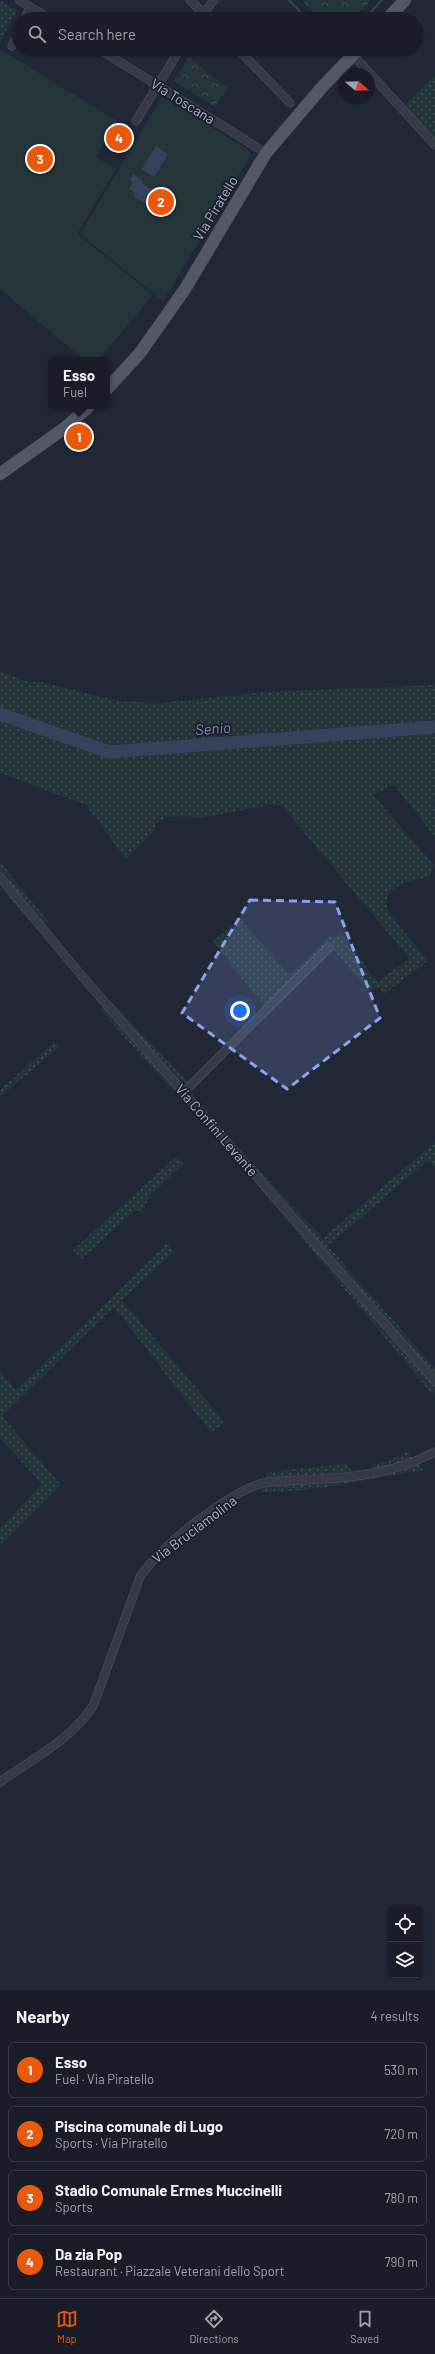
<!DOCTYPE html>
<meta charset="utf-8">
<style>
:root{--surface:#1a1d28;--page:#272a34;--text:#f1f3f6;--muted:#9fa2a8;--line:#383b45;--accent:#ea580c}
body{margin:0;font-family:Barlow,sans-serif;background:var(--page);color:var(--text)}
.controls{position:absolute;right:12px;bottom:12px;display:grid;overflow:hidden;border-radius:6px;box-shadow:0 1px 3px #0004}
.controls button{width:36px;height:36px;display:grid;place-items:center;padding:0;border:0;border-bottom:1px solid var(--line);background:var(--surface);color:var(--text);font:20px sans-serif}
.compass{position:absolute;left:339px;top:68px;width:36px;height:36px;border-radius:50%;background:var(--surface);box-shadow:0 1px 3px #0004;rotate:109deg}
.you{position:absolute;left:240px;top:1011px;width:14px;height:14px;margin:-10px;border:3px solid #fff;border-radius:50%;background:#1a73e8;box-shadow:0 0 0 6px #1a73e833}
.badge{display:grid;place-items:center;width:26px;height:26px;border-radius:50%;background:var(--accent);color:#fff;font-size:13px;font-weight:700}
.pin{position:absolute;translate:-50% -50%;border:2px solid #fff;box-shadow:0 1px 4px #0006}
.popup{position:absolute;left:48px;top:357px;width:62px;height:52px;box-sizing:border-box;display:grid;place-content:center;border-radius:6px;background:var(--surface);filter:drop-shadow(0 1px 3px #0005);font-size:13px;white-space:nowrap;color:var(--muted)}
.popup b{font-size:15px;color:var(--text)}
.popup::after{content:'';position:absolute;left:50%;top:100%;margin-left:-8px;border:8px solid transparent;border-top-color:var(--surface)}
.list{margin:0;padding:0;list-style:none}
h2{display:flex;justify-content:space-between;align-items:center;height:52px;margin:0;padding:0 16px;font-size:17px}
h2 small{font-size:13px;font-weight:400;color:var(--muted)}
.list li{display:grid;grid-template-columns:26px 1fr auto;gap:12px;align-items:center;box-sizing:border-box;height:56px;margin:0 8px 8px;padding:0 8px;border:1px solid var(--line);border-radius:6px}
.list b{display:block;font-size:15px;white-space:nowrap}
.list p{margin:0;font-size:13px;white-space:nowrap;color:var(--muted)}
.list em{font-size:13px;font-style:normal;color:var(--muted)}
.icon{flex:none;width:22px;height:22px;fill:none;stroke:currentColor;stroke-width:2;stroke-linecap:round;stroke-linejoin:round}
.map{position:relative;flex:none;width:435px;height:1990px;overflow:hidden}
.search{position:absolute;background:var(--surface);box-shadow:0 1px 3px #0004;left:12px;right:12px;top:12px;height:44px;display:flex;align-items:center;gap:10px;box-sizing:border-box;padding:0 14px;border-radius:22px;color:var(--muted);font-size:15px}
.sheet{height:308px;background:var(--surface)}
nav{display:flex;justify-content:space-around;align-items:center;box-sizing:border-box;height:56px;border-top:1px solid var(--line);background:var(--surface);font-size:11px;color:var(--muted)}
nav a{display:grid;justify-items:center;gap:2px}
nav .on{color:var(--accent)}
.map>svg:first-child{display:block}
.grass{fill:url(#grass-dots)}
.park{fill:url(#park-crowns)}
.pitch{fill:#243438}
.water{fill:#36415c}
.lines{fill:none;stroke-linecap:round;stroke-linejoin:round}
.stream{stroke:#36415c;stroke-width:2}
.river{stroke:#36415c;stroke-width:13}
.street-casing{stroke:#4f5461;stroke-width:9}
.primary-casing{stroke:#3e4350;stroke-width:13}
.street{stroke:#353a46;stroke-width:8}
.primary{stroke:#535866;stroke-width:12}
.marked{fill:#88a1ef;fill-opacity:0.2;stroke:#88a1ef;stroke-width:3;stroke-dasharray:8 5;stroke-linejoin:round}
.labels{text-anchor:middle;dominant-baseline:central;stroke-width:3.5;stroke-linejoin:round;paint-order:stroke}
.street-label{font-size:14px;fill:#afb4c3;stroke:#1a1f2b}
.water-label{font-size:15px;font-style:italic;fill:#7987aa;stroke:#1a1f2b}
</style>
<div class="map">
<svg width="435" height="1990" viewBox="0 0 435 1990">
<defs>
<pattern id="grass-dots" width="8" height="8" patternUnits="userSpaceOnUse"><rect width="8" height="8" fill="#243438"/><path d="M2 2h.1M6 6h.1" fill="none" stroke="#414f53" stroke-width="1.8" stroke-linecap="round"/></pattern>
<pattern id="park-crowns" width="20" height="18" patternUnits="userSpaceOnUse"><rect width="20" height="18" fill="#243438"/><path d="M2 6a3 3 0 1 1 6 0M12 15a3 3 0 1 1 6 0" fill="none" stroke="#414f53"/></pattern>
</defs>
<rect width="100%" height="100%" fill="#222735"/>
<g class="grass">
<path d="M 0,1 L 17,10 L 0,42 Z"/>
<path d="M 435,75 L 435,139 L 405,105 Z"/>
<path d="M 0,671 L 28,682 L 42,682 L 118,701 L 160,703 L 266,692 L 435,685 L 435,799 L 433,804 L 435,807 L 435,837 L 394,785 L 373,795 L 434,865 L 430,876 C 410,882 374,886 391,916 L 428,961 L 384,994 L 379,987 L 369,991 L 334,950 L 261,1022 L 255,1016 L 264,1007 L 213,941 L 240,919 L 290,975 L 331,935 L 335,938 L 340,933 L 378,982 L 409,958 L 282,806 L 274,804 L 200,818 L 168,817 L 156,823 L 155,830 L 126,859 L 86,805 L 0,773 Z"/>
<path d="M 0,862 L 48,921 L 37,930 L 0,886 Z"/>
<path d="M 106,996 L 187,1081 L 173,1091 L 101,1011 Z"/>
<path d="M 54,1042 L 59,1047 L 0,1097 L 0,1090 Z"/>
<path d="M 435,1142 L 435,1168 L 428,1160 L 328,1246 L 435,1368 L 435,1393 L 432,1394 L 245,1170 L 254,1165 L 323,1238 Z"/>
<path d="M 177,1156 L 184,1163 L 151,1195 L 141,1211 L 135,1210 L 82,1259 L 73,1250 Z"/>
<path d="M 167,1244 L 174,1252 L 122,1300 L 225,1422 L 211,1433 L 114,1307 L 2,1416 L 61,1485 L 0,1546 L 0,1528 L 42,1484 L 0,1438 L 0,1372 L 16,1390 Z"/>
<path d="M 407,1452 L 424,1470 L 315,1489 L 260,1493 L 267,1472 L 345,1464 L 353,1471 L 367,1469 Z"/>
</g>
<g class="park">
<path d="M 302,0 L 371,0 L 353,19 L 320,19 Z"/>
<path d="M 189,57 L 227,88 L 215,107 L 173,81 Z"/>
</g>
<g class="pitch">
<path d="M 0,49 L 117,121 L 96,157 L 116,169 L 77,234 L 153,295 L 98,360 L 84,360 L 0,289 Z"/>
<path d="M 162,97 L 247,149 L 251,155 L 163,301 L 80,234 Z"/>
</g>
<g class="water">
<path d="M 156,146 L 168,154 L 154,177 L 142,169 Z"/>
<path d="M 133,174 L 143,181 L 142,183 L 154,191 L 146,204 L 133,196 L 135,193 L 129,189 L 133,182 L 130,180 Z"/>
</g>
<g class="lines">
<g class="stream">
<path d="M 289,0 L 307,19"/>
<path d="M 364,19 L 382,0"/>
</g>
<path class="river" d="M 0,714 L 109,752 L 435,727"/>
<defs>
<g id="street">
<path d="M 19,0 L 50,19"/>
<path d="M 190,0 L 209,19"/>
<path d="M 25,19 L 30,7"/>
<path d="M 148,19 L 156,19"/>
<path d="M 199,19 L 214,0"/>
<path d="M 12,46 L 19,32"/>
<path d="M 99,49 L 266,153"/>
<path d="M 167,49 L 176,56"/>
<path d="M 238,49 L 290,103"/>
<path d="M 353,55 L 435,145"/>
<path d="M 136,121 L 180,49"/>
<path d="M 0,877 L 81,975 L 435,1381"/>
<path d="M 184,1092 L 329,947"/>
<path d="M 0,1782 C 31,1760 75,1737 94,1704 L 140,1577 C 159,1547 232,1489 267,1482 C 327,1478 380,1481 435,1452"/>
</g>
<g id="primary">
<path d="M 387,19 L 405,0"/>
<path d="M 107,389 L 140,353 L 185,289 L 266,153 L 323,86 L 359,49"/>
<path d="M 0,474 L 66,427 L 89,406"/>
</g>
</defs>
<use href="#street" class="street-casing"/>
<use href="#primary" class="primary-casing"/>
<use href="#street" class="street"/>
<use href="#primary" class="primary"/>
</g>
<path class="marked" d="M 250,900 L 335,902 L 380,1018 L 287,1089 L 182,1013 Z"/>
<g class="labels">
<g class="street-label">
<text transform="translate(183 101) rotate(32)">Via Toscana</text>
<text transform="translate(215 208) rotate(-59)">Via Piratello</text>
<text transform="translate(217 1130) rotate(49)">Via Confini Levante</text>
<text transform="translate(194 1529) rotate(-37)">Via Bruciamolina</text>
</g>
<g class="water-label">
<text transform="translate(213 728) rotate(-4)">Senio</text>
</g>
</g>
</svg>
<div class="controls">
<button><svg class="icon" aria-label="locate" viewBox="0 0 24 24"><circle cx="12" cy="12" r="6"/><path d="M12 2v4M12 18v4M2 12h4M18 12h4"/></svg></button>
<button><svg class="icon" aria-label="layers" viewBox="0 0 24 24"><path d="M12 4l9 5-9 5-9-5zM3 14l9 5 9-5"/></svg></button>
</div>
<svg class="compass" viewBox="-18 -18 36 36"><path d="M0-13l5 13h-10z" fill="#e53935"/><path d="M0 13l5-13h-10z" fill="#9fa2a8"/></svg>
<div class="you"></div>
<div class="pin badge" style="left:79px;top:437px">1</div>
<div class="popup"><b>Esso</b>Fuel</div>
<div class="pin badge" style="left:161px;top:202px">2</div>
<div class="pin badge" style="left:40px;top:159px">3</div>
<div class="pin badge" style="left:119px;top:138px">4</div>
<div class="search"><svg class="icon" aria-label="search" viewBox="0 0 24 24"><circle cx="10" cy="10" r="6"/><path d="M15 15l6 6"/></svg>Search here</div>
</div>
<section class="sheet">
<h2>Nearby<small>4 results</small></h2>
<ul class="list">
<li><span class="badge">1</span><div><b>Esso</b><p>Fuel · Via Piratello</p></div><em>530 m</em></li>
<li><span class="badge">2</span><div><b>Piscina comunale di Lugo</b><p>Sports · Via Piratello</p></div><em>720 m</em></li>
<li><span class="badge">3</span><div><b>Stadio Comunale Ermes Muccinelli</b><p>Sports</p></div><em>780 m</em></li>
<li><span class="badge">4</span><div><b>Da zia Pop</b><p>Restaurant · Piazzale Veterani dello Sport</p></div><em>790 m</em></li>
</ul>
</section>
<nav>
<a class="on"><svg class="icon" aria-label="map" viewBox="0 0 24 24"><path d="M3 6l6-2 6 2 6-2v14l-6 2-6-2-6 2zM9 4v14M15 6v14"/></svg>Map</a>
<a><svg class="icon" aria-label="directions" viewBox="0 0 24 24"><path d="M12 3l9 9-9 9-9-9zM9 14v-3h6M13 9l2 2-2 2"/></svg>Directions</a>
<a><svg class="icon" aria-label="saved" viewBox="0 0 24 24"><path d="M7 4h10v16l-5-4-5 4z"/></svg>Saved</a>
</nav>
